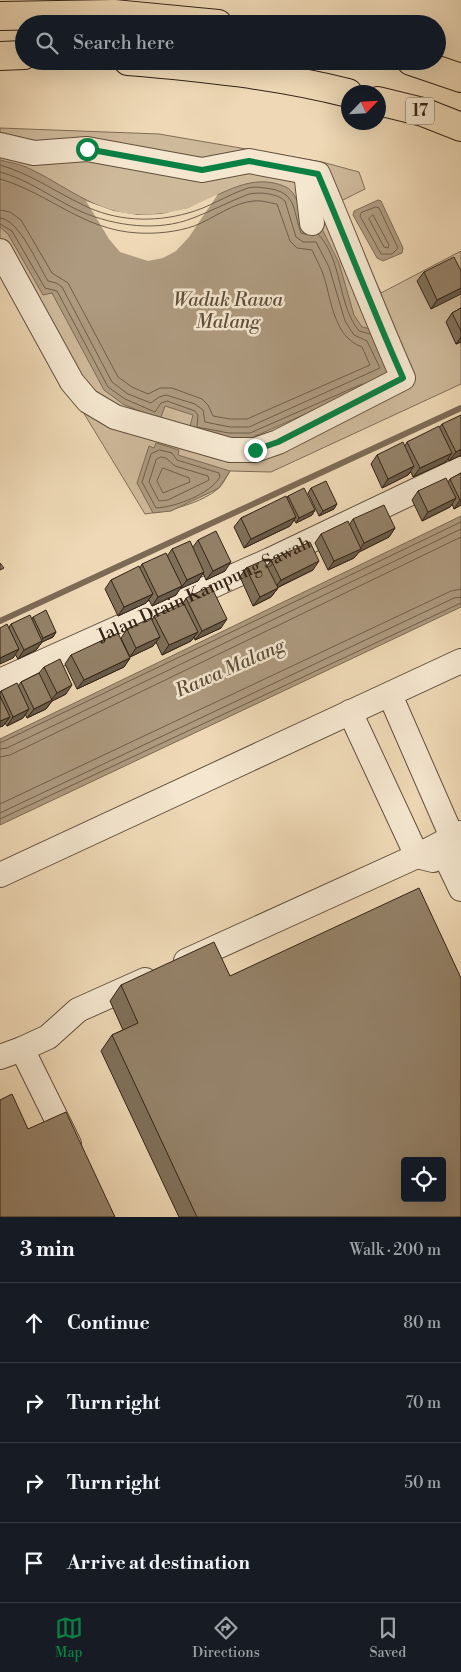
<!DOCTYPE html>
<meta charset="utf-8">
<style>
:root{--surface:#171b24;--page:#20242c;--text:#f1f3f6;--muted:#9ea1a6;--line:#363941;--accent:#0b8043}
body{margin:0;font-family:"Libre Bodoni",serif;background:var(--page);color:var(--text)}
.controls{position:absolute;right:15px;bottom:15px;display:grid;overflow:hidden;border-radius:5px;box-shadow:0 5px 20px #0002}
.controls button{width:45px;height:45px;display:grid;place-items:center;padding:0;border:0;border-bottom:1px solid var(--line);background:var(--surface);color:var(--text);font:25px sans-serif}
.compass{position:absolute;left:341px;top:85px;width:45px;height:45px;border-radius:50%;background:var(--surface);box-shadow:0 5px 20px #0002;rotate:65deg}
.stop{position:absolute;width:15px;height:15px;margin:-11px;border:4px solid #0b8043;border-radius:50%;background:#fff}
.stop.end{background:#0b8043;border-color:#fff;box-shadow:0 1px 5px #0008}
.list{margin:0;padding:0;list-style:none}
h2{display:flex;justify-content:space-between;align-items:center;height:65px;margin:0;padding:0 20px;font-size:21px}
h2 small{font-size:16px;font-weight:400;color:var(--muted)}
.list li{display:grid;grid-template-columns:32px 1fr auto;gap:15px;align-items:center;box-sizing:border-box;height:80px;padding:0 20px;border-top:1px solid var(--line)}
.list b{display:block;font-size:19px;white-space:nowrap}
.list em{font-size:16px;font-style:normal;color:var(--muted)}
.icon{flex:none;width:28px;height:28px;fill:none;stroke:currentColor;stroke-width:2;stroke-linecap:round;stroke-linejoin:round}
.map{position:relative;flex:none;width:461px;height:1217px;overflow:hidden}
.search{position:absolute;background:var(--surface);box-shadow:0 5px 20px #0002;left:15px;right:15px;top:15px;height:55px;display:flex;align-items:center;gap:12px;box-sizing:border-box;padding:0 18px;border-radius:28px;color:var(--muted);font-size:19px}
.sheet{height:385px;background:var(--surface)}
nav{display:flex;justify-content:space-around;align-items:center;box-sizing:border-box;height:70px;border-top:1px solid var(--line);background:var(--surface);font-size:14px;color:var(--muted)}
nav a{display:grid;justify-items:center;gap:2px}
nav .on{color:var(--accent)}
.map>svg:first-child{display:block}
.green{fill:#ceb99a;stroke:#806e58}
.water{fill:#ae9a7f;stroke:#7d6a55}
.pier{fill:#eed8b5}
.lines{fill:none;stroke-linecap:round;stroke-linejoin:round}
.shore{stroke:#705e4a;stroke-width:1}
.stream{stroke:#7d6a55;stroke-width:6}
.minor-casing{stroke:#62503d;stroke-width:26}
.highway-casing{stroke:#332315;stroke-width:30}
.minor{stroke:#f4e6cf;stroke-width:24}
.highway{stroke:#eed8b5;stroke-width:28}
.wall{fill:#7f6f59;stroke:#332315}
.shaded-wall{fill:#685a49;stroke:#332315}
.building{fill:#948168;stroke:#332315;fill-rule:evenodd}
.route{stroke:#0b8043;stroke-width:6}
.labels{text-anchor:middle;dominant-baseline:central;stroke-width:5;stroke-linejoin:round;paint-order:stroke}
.shield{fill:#f4e6cf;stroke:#6d5e4d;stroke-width:1}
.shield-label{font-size:16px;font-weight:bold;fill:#332315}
.street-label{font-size:18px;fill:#332315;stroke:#f4e6cf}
.water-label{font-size:19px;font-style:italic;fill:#5e4d3a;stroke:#f4e6cf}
</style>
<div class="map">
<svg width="461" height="1217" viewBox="0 0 461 1217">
<rect width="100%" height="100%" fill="#eed8b5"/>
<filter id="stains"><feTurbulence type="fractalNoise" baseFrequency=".004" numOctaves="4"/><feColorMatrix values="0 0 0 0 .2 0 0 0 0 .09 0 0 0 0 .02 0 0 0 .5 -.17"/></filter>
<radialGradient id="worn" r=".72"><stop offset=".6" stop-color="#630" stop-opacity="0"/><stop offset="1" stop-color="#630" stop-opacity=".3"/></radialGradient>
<path class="green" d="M 0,128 L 159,134 L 322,162 L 359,172 L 365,189 L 335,204 L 381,293 L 461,251 L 461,384 L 271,472 L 230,471 C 227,476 223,484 219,488 C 201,504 168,511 145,514 L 0,275 Z"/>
<g class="water">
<path d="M 0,160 C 8,162 18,164 26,167 C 64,184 96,214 140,215 C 156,215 174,213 189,208 C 220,196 251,171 286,187 C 299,193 301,218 305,231 L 322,229 L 339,263 L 354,315 L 362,327 L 375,330 L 396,374 L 251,438 L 228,438 L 189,430 L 193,415 L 165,406 L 160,420 L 123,404 L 104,390 L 52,293 L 43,295 L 8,234 L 0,227 Z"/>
<path d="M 378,200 L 381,201 L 403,248 L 402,253 L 383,261 L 377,258 L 353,215 L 354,211 Z"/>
<path d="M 156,443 L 179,450 L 178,455 L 230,471 L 219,488 L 171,511 L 153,513 L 137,483 L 149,446 L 154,448 Z"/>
<path d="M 461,516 L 461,607 L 0,825 L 0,739 Z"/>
</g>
<path class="pier" d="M 218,194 L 189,237 L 176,251 L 163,258 L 148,261 L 120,252 L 109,239 L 86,201 L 114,211 L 138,215 L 161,214 L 188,208 Z"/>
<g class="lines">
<g class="shore">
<path d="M 0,165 C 31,174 54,191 83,205 C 115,221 153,223 188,213 C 208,208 227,195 248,188 C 256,186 263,188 272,189 C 297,194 293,212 301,233 L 309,235"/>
<path d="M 0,172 C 30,180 53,199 82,212 C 115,226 158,232 193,218 C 212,211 230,201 249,194 C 259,192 277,193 285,201 L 296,237 L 303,242 L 316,242 L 329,267 L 345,321 L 354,335 L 367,341 L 380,368 L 249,427 L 230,427 L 205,422 L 203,410 L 195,404 L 166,395 L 159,397 L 151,403 L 128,394 L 112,382 L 62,287 L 56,283 L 48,281 C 38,265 19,219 0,218"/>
<path d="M 0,179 C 49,193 82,230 138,233 C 156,234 177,232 194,226 C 213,219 234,202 254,201 C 261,200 270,203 277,204 L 290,241 L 297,248 L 312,250 C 315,257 319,264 322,271 C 332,298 332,336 362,347 L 370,365 L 247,419 L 230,419 L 213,416 L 208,405 L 202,399 L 172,388 L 160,388 L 148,394 L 132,387 L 118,377 L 68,283 L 52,273 L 21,220 L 10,212 L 0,210"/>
<path d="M 376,207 L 379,208 L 398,248 L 392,254 L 381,254 L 360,216 L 361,213 Z"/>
<path d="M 373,215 L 389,245 L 388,248 L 384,247 L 369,219 Z"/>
<path d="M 0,224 L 12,231 L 45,288 L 57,291 L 108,387 L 125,399 L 155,412 L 161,403 L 167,401 L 195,411 L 198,415 L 197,427 L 229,433 L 250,433 L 362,384"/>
<path d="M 318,234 C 343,260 337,304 359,331 L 370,334"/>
<path d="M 160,450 L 172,453 L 177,460 L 219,473 L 220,477 C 210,494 176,507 156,508 L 142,482 L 151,454 Z"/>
<path d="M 161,457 L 166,458 L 175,466 L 208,476 L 209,480 L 168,500 L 159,501 L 149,482 L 156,460 Z"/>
<path d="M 163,468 L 189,478 L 190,482 L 163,493 L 157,481 Z"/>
<path d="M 0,743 L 461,522"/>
<path d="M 0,749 L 7,748 L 461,529"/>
<path d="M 0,757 L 10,755 L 461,537"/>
<path d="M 0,804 L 451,591 L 461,589"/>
<path d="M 0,813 L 454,598 L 461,597"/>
<path d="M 0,819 L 461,603"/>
</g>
<path class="stream" d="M 0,621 L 461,408"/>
<defs>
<g id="minor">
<path d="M 0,145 L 34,153 L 87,149 L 202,170 L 249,161 L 318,174 C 347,242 373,310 403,378 L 278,442 L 255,450 L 230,450 L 115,417 L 88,401 L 72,382 L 0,251"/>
<path d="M 306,172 L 312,223"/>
<path id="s1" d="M 0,681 L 270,560 L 461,469"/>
<path d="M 390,695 L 452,837 L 449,864 L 461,889"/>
<path d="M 350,712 L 417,856 L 433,860"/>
<path d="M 0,875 L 461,661"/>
<path d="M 186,961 L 417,856 L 461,833"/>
<path d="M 22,1049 L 69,1144"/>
<path d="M 0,1057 L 22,1049 L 48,1037 L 78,1010 L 145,980"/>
</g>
<g id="highway">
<path d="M 0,16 L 114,14 L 218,24"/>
<path d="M 0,56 L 24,55"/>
<path d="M 128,61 C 202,67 276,75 348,93"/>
<path d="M 411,61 L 461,78"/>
<path d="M 378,101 L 423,112 L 461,127"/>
</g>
</defs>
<use href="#minor" class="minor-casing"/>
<use href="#highway" class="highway-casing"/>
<use href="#minor" class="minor"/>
<use href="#highway" class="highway"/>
</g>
<g class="wall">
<path d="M 461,271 L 431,309 L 417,281 L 424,272 Z"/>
<path d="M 461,308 L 461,342 L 456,344 L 446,322 L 452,313 Z"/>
<path d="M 442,424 L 461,455 L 449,461 L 448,458 L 446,462 L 413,477 L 411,472 L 408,475 L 382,488 L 371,464 L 377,455 L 405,446 L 407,442 L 440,427 Z"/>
<path d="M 461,473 L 461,505 L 454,509 L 452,504 L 450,507 L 422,521 L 412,500 L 418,491 L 448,482 L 450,479 Z"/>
<path d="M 311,488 L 334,509 L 319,516 L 308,493 Z"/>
<path d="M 288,496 L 315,510 L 312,515 L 296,523 L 294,520 L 290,526 L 244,548 L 234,527 L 241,518 L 287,498 Z"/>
<path d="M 353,519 L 395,528 L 389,537 L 359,552 L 354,558 L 328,570 L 315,543 L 321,534 L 349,525 Z"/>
<path d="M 198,540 L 225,571 L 206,580 L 203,573 L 198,581 L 180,588 L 176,595 L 152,606 L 149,600 L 146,603 L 118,616 L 105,589 L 111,580 L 140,568 L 142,564 L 168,555 L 172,549 L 193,547 Z"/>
<path d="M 271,560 L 313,570 L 277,588 L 278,588 L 271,597 L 253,606 L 240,577 L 246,568 L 267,566 Z"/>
<path d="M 186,598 L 221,628 L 195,640 L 194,637 L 191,641 L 162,655 L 156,642 L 153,646 L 130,657 L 121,638 L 127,629 L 152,620 L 154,616 L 184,602 Z"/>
<path d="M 33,617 L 56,632 L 53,637 L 42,642 L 36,650 L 18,659 L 15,654 L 13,658 L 9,627 L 11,624 L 32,619 Z"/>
<path d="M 71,655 L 130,658 L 124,667 L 77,689 L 65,664 Z"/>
<path d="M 44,667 L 66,694 L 52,701 L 46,709 L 27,718 L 25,714 L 23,718 L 7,726 L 5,723 L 3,726 L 0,727 L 0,692 L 1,691 L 18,686 L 21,682 L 39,673 Z"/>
<path d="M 230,976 L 461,1217 L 179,1217 L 101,1051 L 112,1035 L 123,1030 L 110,1001 L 121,985 Z"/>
</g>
<g class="shaded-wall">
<path d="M 461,288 L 461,294 L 431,309 L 437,300 Z"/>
<path d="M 461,337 L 461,342 L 456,344 Z"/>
<path d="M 461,449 L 461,455 L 449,461 L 456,452 Z"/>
<path d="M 452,453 L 446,462 L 413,477 L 420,468 Z"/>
<path d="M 414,466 L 408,475 L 382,488 L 388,479 Z"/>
<path d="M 456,498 L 450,507 L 422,521 L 428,512 Z"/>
<path d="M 461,499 L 461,505 L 454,509 L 460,500 Z"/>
<path d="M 337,504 L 334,509 L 319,516 L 323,511 Z"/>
<path d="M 315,510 L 312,515 L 296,523 L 299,518 Z"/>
<path d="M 296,517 L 290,526 L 244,548 L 251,539 Z"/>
<path d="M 395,528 L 389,537 L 359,552 L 354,558 L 328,570 L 334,561 L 360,549 L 364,543 Z"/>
<path d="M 319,561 L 313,570 L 274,589 L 281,580 Z"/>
<path d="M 231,562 L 225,571 L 206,580 L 213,571 Z"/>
<path d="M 204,572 L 198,581 L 180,589 L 187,580 Z"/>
<path d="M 182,586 L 176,595 L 152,606 L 158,597 Z"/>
<path d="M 278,588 L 271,597 L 253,606 L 260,597 Z"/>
<path d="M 153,594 L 146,603 L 118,616 L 124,607 Z"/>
<path d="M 227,619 L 221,628 L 195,640 L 202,631 Z"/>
<path d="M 56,632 L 53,637 L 42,642 L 36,650 L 18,659 L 24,650 L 40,642 L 43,638 Z"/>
<path d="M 198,632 L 191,641 L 162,655 L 169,645 Z"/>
<path d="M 160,637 L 153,646 L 130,657 L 136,648 Z"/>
<path d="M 19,649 L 13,658 L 0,664 L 0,658 Z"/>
<path d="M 130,658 L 124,667 L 77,689 L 84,680 Z"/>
<path d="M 72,685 L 66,694 L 52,701 L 46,709 L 27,718 L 34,709 L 50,701 L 57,693 Z"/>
<path d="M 29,709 L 23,718 L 7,726 L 13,717 Z"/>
<path d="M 10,717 L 3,726 L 0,727 L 0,721 Z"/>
</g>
<g class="building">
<path d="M 454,257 L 461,271 L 461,288 L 437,300 L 424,272 Z"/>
<path d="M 461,308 L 461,331 L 452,313 Z"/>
<path d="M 461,415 L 461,449 L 456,452 L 442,424 Z"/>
<path d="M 439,426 L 452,453 L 420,468 L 407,442 Z"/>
<path d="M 403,442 L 414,466 L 388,479 L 377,455 Z"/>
<path d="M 461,473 L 461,499 L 460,500 L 450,479 Z"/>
<path d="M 446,478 L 456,498 L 428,512 L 418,491 Z"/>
<path d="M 326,481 L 337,504 L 323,511 L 311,488 Z"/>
<path d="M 304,488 L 315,510 L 299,518 L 288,496 Z"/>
<path d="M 286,496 L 296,517 L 251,539 L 241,518 Z"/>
<path d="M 384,505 L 395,528 L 364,543 L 353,519 Z"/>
<path d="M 348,521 L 361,549 L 334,561 L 321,534 Z"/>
<path d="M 216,531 L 231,562 L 213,571 L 198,540 Z"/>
<path d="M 190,541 L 204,572 L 187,580 L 172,549 Z"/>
<path d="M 310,542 L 319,561 L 281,580 L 271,560 Z"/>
<path d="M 166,553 L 182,586 L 158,597 L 142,564 Z"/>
<path d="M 264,560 L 278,588 L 260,597 L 246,568 Z"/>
<path d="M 0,563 L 4,568 L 0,570 Z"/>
<path d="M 139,566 L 153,594 L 124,607 L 111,580 Z"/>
<path d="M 211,586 L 227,619 L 202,631 L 186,598 Z"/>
<path d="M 183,602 L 198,632 L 169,645 L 154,616 Z"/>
<path d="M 46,610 L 56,632 L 43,638 L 33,617 Z"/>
<path d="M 30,615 L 42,641 L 24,650 L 11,624 Z"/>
<path d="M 151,618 L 160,637 L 136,648 L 127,629 Z"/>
<path d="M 7,624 L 19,649 L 0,658 L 0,628 Z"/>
<path d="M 118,633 L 130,658 L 84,680 L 71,655 Z"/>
<path d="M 60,659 L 72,685 L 57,693 L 44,667 Z"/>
<path d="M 39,673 L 52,700 L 34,709 L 21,682 Z"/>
<path d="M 17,683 L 29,709 L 13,717 L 1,691 Z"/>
<path d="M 0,696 L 10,717 L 0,721 Z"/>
<path d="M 419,888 L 461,978 L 461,1217 L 197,1217 L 112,1035 L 138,1023 L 121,985 L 214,942 L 230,976 ZM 405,1161 L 442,1161 L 442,1198 L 405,1198 Z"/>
<path d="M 12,1094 L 28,1129 L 66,1112 L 115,1217 L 0,1217 L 0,1100 Z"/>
</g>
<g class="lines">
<path class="route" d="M 87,149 L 202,170 L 249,161 L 318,174 C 347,242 373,311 403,378 L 278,442 L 255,450"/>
</g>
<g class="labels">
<rect class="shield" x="406" y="97.5" width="28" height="27" rx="4"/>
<g class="shield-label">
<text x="420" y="111">17</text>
</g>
<g class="street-label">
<text stroke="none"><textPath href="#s1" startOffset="224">Jalan Drain Kampung Sawah</textPath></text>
</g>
<g class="water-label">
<text x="228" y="300">Waduk Rawa<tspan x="228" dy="22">Malang</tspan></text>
<text transform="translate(230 668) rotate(-24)">Rawa Malang</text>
</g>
</g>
<rect width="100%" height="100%" filter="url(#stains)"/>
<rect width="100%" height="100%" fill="url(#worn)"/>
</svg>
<div class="controls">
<button><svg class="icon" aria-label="locate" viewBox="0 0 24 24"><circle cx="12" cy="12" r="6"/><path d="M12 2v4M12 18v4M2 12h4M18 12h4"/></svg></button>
</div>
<svg class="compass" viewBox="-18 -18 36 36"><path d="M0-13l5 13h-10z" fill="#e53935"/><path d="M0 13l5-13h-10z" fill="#9ea1a6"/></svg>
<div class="stop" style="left:87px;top:149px"></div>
<div class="stop end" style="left:255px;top:450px"></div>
<div class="search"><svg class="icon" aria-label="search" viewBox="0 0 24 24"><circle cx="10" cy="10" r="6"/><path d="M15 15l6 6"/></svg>Search here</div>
</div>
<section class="sheet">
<h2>3 min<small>Walk · 200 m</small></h2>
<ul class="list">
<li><svg class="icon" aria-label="ahead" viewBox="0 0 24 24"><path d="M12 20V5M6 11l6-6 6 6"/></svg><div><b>Continue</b></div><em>80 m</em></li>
<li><svg class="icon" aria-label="right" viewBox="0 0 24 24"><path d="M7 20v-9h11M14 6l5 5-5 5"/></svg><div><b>Turn right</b></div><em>70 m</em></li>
<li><svg class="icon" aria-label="right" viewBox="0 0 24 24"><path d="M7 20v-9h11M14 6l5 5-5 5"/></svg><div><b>Turn right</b></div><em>50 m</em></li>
<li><svg class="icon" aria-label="arrive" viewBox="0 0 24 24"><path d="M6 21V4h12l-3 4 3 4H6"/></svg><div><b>Arrive at destination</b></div></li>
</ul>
</section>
<nav>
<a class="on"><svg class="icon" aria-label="map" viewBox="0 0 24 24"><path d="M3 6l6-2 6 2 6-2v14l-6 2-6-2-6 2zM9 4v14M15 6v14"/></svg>Map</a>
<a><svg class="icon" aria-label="directions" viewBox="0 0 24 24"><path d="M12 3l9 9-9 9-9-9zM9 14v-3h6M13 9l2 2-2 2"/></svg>Directions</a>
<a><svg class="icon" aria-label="saved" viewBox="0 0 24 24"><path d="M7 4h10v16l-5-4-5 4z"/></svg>Saved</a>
</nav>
